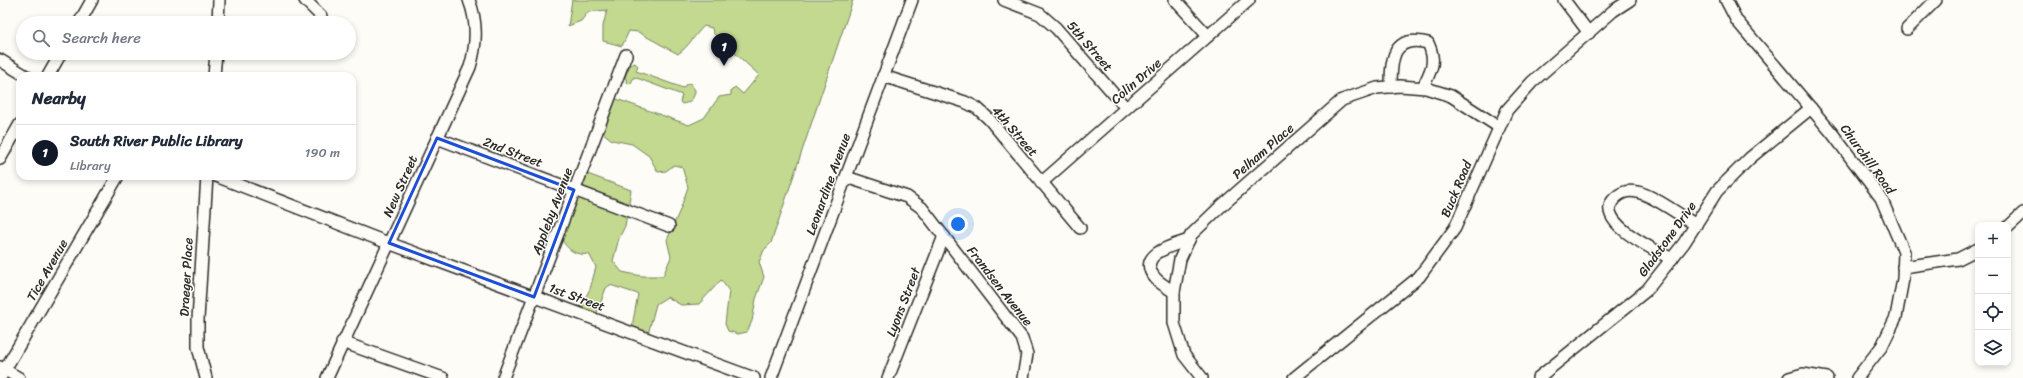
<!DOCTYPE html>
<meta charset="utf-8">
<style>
:root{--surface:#fff;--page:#f6f6f7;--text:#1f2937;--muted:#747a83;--line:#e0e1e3;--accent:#111827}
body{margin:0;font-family:Sriracha,sans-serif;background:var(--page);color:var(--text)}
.controls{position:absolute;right:12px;bottom:12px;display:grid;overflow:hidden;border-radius:8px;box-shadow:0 2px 6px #0003}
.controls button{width:36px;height:36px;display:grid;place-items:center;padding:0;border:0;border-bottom:1px solid var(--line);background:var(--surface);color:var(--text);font:20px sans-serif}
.you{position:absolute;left:958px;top:224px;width:14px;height:14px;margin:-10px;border:3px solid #fff;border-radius:50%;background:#1a73e8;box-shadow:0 0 0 6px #1a73e833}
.badge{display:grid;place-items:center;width:26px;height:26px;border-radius:50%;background:var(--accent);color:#fff;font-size:13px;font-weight:700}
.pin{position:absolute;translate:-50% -33px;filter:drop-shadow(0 1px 2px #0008)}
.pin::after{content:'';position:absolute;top:21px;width:14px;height:12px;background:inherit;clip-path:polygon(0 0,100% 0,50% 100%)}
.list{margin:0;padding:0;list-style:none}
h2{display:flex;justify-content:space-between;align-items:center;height:52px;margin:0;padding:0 16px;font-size:17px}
h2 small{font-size:13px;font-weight:400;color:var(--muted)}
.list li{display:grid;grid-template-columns:26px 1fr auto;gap:12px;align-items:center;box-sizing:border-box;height:56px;padding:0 16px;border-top:1px solid var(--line)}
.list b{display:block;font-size:15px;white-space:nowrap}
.list p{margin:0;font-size:13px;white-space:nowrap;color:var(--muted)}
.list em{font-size:13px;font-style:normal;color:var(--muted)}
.icon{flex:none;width:22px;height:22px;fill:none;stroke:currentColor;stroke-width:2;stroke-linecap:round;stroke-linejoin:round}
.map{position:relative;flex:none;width:2023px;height:378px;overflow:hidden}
.search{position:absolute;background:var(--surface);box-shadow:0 2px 6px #0003;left:16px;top:16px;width:340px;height:44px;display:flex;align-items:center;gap:10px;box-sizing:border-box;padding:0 14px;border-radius:22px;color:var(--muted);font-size:15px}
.panel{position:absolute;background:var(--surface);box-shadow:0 2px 6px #0003;left:16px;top:72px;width:340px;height:108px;border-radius:12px}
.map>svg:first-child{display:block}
.green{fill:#c2d98f;stroke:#76825d}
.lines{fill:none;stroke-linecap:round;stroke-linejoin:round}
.street-casing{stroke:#2b2b2b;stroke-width:14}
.street{stroke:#fdfcf7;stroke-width:11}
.marked{fill:none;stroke:#1d4ed8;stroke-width:3;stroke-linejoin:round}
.labels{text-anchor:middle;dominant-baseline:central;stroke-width:3;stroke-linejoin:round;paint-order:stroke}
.street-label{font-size:13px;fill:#2b2b2b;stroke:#fdfcf7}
</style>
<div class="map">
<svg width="2023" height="378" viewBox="0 0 2023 378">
<rect width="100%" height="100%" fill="#fdfcf7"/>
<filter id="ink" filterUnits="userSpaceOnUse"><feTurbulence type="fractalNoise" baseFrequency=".025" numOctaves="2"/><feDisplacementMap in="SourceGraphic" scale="8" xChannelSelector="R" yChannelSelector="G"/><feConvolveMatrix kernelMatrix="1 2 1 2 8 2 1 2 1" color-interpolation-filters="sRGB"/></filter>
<g filter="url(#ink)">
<g class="green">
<path d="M 572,0 L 853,0 L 771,243 L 764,250 L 759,262 L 764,277 L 756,299 L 752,321 L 747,332 L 738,334 L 728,331 L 725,324 L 729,291 L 721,280 L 699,304 L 681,305 L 667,297 L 656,304 L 647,338 L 631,332 L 638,294 L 610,285 L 606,288 L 595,318 L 577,312 L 590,289 L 596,267 L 589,254 C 572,256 566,247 558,234 L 582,172 L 631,190 L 625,226 L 619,238 L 613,261 L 622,272 L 642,276 L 663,276 L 671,257 L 667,240 L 680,210 L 688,187 L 682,167 L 674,165 L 666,171 L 658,172 L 649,156 L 632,144 L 612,140 L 598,129 L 611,97 L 689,125 L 704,118 L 719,97 L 731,95 L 731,91 L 735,87 L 743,94 L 759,75 L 713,33 L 712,28 L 704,26 C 694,36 689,46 678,54 L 638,32 L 629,31 L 622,46 L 603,41 L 603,26 L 607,10 L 588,12 L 581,21 L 568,26 Z"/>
<path d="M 635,63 L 638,66 L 636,71 L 683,88 L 686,84 L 690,83 L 695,90 C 695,98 690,103 682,104 L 680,102 L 682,95 L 634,77 L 631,83 L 628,84 L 625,77 L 630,65 Z"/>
</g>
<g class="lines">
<defs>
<g id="street">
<path d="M 305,0 L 321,16"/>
<path d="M 1004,0 L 1040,14 L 1056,28 L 1126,108"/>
<path d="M 1175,0 L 1208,36"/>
<path d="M 1564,0 L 1589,33"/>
<path d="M 1726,0 L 1737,21 L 1832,133 L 1881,198 L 1904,252 L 1903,279 L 1896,317 L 1882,346 L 1857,378"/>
<path d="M 79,23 L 92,0"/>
<path d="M 218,23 L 219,0"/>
<path d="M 1907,29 L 1936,0"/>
<path d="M 0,60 L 26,76"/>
<path d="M 48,76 L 61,53"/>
<path d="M 214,76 L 216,53"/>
<path d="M 883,76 L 965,102 L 977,108 L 989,119 L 1080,228"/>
<path d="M 1391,87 C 1391,60 1392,34 1428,43 C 1437,62 1431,70 1423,87"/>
<path d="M 437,138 L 669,226"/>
<path d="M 0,159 L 20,124"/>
<path d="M 216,176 L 383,241 L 754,378"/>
<path d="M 846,177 L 907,197 L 922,208 L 1022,338 L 1027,354 L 1023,378"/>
<path d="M 1041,183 L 1249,0"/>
<path d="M 2008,227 L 2023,213"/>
<path d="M 1672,259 C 1657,251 1591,221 1615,198 C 1621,192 1629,190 1637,192 C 1651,194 1683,217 1696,225"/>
<path d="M 1903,267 L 1958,259 L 1978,249"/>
<path d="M 1174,292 C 1168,288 1161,284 1156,279 C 1134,255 1173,245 1189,240"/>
<path d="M 342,342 L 443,378"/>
<path d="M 0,367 L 19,378"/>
<path d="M 0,378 L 118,176"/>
<path d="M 206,378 L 198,347 L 198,319 L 207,176"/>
<path d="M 327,378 L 470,67 C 477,44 478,23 469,0"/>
<path d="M 503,378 L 626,55"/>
<path d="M 771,378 L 912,0"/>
<path d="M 888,378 L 944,236"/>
<path d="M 1202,378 L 1184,355 L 1174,323 L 1174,292 L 1180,259 L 1191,235 L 1219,208 L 1342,100 L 1377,88 L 1400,86 L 1426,88 L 1451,96 L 1499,127"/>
<path d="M 1294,378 L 1419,277 L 1455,228 L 1507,110 L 1532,82 L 1613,11 L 1630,0"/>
<path d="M 1538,378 L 1647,290 L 1684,243 L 1717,191 L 1750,158 L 1811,108"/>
<path d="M 1789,378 L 1803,374 L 1827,378"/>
</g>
</defs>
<use href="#street" class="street-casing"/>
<use href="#street" class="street"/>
</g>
</g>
<path class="marked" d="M 437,138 L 574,190 L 534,297 L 389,243 Z"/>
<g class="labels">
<g class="street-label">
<text transform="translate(1090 46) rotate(49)">5th Street</text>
<text transform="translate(1136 81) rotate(-41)">Colin Drive</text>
<text transform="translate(1015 131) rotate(49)">4th Street</text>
<text transform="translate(1263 151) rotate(-41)">Pelham Place</text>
<text transform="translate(513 152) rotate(21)">2nd Street</text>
<text transform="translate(1868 159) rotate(54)">Churchill Road</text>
<text transform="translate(828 184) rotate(-70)">Leonardine Avenue</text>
<text transform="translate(400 186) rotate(-66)">New Street</text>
<text transform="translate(1456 189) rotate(-67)">Buck Road</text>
<text transform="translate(552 211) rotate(-69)">Appleby Avenue</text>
<text transform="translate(1667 239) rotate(-54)">Gladstone Drive</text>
<text transform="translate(47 270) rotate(-60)">Tice Avenue</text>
<text transform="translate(186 277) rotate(-87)">Draeger Place</text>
<text transform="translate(1000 286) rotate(52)">Frandsen Avenue</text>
<text transform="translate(577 297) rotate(20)">1st Street</text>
<text transform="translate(903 302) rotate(-69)">Lyons Street</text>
</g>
</g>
</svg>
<div class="controls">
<button>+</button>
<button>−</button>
<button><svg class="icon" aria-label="locate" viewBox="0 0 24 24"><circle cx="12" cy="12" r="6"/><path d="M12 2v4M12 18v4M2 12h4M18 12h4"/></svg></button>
<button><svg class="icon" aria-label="layers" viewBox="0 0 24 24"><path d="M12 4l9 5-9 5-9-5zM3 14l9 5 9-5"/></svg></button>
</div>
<div class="you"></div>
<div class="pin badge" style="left:724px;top:66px">1</div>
<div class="search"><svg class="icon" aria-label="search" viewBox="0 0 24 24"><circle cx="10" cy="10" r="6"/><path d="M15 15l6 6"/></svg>Search here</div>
<section class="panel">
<h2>Nearby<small></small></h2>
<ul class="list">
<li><span class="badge">1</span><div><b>South River Public Library</b><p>Library</p></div><em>190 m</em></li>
</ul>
</section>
</div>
